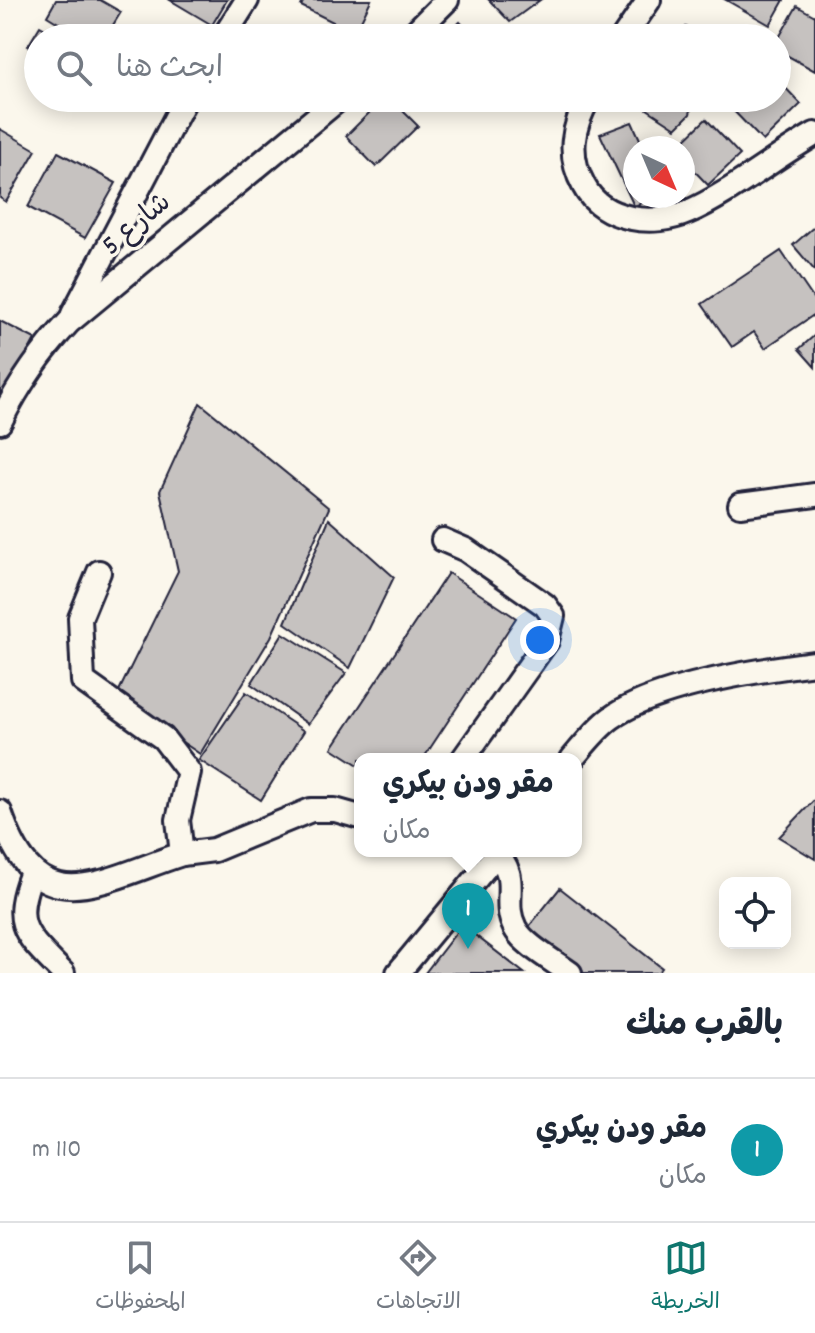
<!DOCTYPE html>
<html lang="ar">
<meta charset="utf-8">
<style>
:root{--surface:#fff;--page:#f2f2f3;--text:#1f2937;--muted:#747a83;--line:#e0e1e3;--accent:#0f766e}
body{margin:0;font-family:Dekko,"Playpen Sans Arabic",sans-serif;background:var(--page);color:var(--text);direction:rtl}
.controls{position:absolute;right:24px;bottom:24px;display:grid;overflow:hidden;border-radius:16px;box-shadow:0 4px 20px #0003}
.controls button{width:72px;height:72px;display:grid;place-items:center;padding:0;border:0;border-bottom:2px solid var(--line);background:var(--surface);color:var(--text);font:40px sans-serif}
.compass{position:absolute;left:623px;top:136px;width:72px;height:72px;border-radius:50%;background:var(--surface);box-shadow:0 4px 20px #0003;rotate:136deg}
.you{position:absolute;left:540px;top:640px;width:28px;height:28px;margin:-20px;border:6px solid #fff;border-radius:50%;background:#1a73e8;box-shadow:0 0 0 12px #1a73e833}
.badge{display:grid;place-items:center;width:52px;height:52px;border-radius:50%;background:var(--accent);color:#fff;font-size:26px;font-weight:700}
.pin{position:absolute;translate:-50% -66px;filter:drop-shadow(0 2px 4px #0008)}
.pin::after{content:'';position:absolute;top:42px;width:28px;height:24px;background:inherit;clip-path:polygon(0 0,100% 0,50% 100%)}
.popup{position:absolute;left:354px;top:753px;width:228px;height:104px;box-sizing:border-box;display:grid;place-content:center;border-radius:16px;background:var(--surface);filter:drop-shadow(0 2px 6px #0005);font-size:26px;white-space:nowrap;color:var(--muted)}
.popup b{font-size:30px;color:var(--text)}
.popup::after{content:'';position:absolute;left:50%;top:100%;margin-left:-16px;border:16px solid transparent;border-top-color:var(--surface)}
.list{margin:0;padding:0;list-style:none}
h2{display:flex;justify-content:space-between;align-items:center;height:104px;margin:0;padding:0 32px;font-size:34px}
h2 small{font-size:26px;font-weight:400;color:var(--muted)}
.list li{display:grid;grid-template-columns:52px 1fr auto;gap:24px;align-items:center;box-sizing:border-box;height:144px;padding:0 32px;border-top:2px solid var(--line)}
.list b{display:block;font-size:30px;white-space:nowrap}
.list p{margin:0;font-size:26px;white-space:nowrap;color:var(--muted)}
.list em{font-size:26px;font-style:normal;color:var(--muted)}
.icon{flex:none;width:44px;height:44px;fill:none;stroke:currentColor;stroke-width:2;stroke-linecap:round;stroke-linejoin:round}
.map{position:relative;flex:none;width:815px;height:973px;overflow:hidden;direction:ltr}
.search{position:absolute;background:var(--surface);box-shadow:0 4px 20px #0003;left:24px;right:24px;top:24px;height:88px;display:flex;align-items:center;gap:20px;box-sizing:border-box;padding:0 28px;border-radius:44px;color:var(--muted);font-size:30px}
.sheet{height:248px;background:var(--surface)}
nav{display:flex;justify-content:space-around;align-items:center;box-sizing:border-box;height:112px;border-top:2px solid var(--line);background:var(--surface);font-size:22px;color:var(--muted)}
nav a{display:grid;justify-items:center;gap:4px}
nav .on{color:var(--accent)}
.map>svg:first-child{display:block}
.building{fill:#c6c2c0;stroke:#22223b;stroke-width:2}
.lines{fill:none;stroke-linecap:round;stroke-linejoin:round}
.minor-casing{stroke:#22223b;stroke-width:28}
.minor{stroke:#fbf7ec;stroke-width:22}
.labels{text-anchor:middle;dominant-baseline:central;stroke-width:7;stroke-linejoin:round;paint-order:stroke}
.street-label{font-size:28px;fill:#22223b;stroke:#fbf7ec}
</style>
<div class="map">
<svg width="815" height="973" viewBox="0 0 815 973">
<rect width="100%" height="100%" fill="#fbf7ec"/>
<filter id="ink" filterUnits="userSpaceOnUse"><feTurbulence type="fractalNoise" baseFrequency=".0125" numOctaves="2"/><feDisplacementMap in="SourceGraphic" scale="16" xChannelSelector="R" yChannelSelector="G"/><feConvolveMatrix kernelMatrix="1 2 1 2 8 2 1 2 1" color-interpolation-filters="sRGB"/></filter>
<g filter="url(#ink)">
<g class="building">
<path d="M 56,0 L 100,0 L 121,12 L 105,38 L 83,38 L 47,16 Z"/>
<path d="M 170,0 L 227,0 L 212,25 Z"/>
<path d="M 304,0 L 371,0 L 355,33 L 301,6 Z"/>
<path d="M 489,0 L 540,0 L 510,22 Z"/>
<path d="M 726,0 L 784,0 L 770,25 Z"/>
<path d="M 797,6 L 815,16 L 815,71 L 777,50 L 777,41 Z"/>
<path d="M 460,22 L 475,38 L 443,38 Z"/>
<path d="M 40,26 L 61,38 L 38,38 L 38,52 L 28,46 Z"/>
<path d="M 686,27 L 706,38 L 679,38 Z"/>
<path d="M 777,79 L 801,104 L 763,141 L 724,101 L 777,98 Z"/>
<path d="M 384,98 L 390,98 L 418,126 L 376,167 L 346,136 Z"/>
<path d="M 645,98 L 694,98 L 690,114 L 676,128 L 641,105 Z"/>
<path d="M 706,119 L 740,155 L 708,185 L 683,159 L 683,148 L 676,148 Z"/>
<path d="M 632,122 L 644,148 L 635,148 L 635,196 L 663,196 L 634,206 L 600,134 Z"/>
<path d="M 0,129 L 36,150 L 6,202 L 0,198 Z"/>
<path d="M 58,152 L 116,183 L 85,238 L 28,207 Z"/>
<path d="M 815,226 L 815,271 L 793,245 Z"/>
<path d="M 781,251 L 815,301 L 815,314 L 765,348 L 754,332 L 732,347 L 702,304 Z"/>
<path d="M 0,321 L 35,339 L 0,405 Z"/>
<path d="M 815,335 L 815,367 L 799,349 Z"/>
<path d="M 200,403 L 329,508 L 271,637 L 200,754 L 116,697 L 178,571 L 160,491 Z"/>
<path d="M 329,519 L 394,577 L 350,668 L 285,623 Z"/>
<path d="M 448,573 L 516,618 L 423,759 L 360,759 L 360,766 L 332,748 Z"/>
<path d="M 283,633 L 346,673 L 308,724 L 251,684 Z"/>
<path d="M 246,692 L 304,731 L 261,800 L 199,760 Z"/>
<path d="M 815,799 L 815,859 L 779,837 Z"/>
<path d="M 560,888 L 662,968 L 658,973 L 583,973 L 527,929 Z"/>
<path d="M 462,925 L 524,973 L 425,973 Z"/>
</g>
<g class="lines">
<defs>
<g id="minor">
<path d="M 223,38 L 247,0"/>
<path d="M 409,38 L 447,0"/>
<path d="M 623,38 L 649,0"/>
<path d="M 589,98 C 572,127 567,155 584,186 C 602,221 654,227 688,212 C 728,195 775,157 815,134"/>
<path d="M 73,314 L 186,98"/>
<path d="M 0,422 C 19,384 40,353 69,322 L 340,98"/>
<path d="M 740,505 L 815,495"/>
<path d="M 443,540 L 466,550 L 545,605 L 553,616 L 547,641 L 463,759"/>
<path d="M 99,572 L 80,618 L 83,681 L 163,738 L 189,772 L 178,820 L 182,854 L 214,850 L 311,810 L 335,810 L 360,817"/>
<path d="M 572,759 C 584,745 596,729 611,718 C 656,685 759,670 815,663"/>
<path d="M 0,812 C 38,926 96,882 182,854"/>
<path d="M 494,851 C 523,879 500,899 515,928 C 524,945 554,961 570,973"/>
<path d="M 32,872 C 11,926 25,934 63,973"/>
<path d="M 398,973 L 499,851"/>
</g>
</defs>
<use href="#minor" class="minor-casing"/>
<use href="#minor" class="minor"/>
</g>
</g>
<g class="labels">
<g class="street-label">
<text transform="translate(138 226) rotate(-40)">شارع 5</text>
</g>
</g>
</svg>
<div class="controls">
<button><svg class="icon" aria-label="locate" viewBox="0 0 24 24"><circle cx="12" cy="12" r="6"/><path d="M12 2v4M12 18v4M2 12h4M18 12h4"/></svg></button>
</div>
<svg class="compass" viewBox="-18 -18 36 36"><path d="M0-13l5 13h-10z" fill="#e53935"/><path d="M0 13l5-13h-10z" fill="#747a83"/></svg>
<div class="you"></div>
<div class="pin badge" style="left:468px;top:949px;background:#0f9aa8">1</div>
<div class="popup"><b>مقر ودن بيكري</b>مكان</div>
<div class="search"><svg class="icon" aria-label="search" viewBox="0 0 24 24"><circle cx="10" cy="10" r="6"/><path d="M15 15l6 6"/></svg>ابحث هنا</div>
</div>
<section class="sheet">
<h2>بالقرب منك<small></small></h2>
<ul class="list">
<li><span class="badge" style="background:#0f9aa8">1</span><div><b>مقر ودن بيكري</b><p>مكان</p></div><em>110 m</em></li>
</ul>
</section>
<nav>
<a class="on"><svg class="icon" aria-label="map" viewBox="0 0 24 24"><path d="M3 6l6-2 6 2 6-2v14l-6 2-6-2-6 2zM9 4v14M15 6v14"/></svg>الخريطة</a>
<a><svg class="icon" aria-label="directions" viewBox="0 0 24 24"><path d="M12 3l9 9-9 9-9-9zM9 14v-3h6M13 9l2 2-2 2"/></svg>الاتجاهات</a>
<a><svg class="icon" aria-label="saved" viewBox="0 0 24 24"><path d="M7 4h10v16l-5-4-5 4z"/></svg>المحفوظات</a>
</nav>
